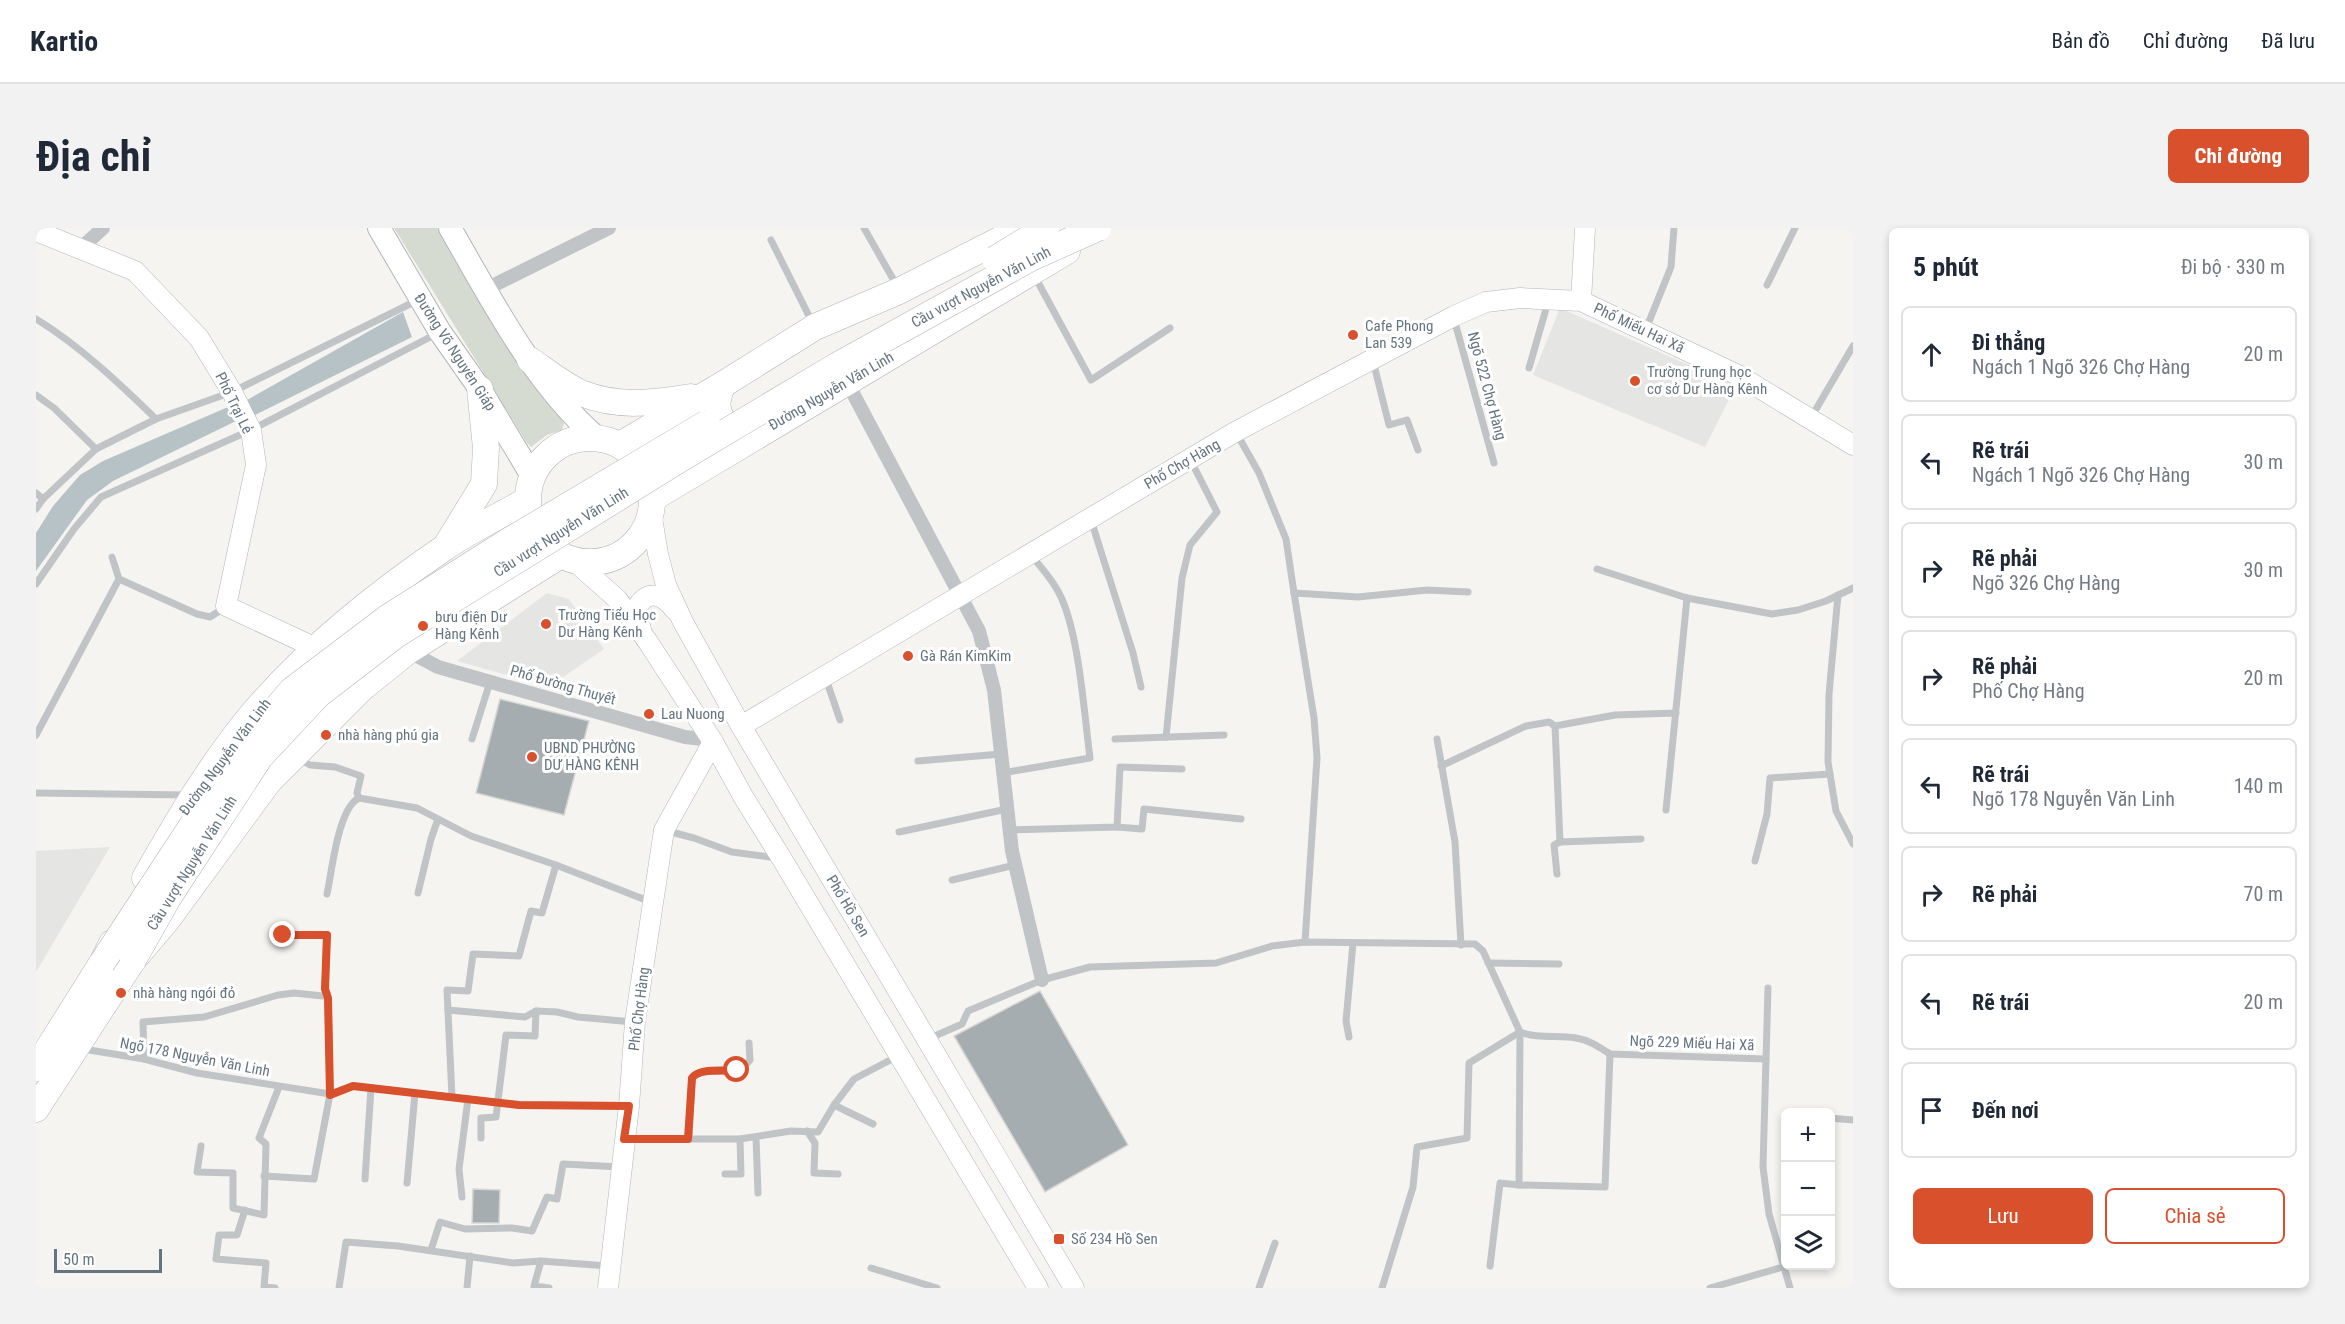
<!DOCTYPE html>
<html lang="vi">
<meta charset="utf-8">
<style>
:root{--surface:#fff;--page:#f2f2f3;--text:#1f2937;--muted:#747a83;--line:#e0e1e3;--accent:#d9502c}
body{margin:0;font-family:"Roboto Condensed",sans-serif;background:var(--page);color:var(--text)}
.controls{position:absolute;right:18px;bottom:18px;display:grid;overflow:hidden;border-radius:9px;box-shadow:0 3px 9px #0003}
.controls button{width:54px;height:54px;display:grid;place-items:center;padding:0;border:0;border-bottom:2px solid var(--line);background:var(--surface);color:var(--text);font:30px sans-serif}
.scale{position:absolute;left:18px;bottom:15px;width:108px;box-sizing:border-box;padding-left:6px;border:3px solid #657580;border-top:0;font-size:16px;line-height:21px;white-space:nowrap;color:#657580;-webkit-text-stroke:4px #fff;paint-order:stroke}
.stop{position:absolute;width:18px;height:18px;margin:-14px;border:4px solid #d9502c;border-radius:50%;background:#fff}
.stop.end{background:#d9502c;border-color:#fff;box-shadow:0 2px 6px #0008}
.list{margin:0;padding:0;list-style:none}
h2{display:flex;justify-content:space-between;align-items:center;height:78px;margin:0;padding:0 24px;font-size:26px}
h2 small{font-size:20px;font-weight:400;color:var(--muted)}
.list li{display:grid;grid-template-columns:39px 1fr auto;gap:18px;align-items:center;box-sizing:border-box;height:96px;margin:0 12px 12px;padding:0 12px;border:2px solid var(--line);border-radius:9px}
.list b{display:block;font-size:22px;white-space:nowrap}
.list p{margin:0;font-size:20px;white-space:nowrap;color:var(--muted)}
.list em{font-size:20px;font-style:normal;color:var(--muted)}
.actions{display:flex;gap:12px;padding:18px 24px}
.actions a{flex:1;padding:14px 0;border:2px solid var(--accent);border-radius:9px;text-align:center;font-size:21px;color:var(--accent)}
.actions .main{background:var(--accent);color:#fff}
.icon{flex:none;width:33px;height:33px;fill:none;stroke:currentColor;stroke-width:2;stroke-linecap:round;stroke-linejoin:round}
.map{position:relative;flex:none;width:1817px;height:1060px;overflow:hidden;border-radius:9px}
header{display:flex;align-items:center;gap:36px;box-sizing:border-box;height:84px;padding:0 30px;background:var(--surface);border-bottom:2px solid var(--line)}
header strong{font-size:28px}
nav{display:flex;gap:33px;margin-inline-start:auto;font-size:21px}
.intro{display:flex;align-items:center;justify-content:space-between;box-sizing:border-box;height:144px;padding:0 36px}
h1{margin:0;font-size:42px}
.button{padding:15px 27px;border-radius:9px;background:var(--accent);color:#fff;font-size:21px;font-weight:700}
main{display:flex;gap:36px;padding:0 36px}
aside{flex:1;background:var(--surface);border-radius:9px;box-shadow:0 3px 9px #0003}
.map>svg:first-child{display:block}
.built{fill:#e5e6e4}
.green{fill:#d6dbd2}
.water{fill:#b6c2c6}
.building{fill:#a5adb1;stroke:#d6d6d4;stroke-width:1.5}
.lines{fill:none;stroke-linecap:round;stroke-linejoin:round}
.secondary-casing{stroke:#b0b6b9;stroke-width:21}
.primary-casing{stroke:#b1b6b9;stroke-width:24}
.highway-casing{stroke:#b1b5b7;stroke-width:27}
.lane{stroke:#c0c4c7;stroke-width:7}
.street{stroke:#c0c4c7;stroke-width:14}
.secondary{stroke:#fff;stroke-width:20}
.primary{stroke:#fff;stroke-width:22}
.highway{stroke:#fff;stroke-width:26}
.highway-bridge-casing{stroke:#b1b5b7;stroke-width:27;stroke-linecap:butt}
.highway-bridge{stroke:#fff;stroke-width:26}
.route{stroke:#d9502c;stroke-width:8}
.poi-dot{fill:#d9502c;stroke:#fff;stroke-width:2}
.labels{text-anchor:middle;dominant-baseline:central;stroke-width:6;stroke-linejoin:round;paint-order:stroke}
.street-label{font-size:15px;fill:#657580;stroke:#fff}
.poi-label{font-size:15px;fill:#657580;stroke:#fff;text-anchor:start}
</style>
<header>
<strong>Kartio</strong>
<nav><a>Bản đồ</a><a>Chỉ đường</a><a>Đã lưu</a></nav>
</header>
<div class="intro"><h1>Địa chỉ</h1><a class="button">Chỉ đường</a></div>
<main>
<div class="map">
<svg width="1817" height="1060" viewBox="0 0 1817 1060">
<rect width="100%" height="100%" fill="#f5f4f1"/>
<g class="built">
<path d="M 1524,80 L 1700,158 L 1669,219 L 1497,147 Z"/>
<path d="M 511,365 L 533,371 L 568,421 L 513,459 L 421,433 Z"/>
<path d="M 74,619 L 0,744 L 0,623 Z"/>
</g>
<path class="green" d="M 358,0 L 401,0 L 464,100 L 528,195 L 526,202 L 511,207 L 495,219 L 491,215 Z"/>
<g class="water">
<path d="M 367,84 L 376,109 L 219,187 L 211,172 Z"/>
<path d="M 192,179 L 200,193 L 77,253 L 51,272 L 0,343 L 0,305 L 17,278 L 44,247 L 67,233 Z"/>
</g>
<g class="building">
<path d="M 464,471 L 553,493 L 528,587 L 440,565 Z"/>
<path d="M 1004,763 L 1092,917 L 1009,964 L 918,808 Z"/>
<path d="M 437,961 L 464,962 L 463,995 L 436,995 Z"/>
</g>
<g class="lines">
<defs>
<g id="secondary">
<path d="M 0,3 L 99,43 L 163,110 L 196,164 L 215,202 L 220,237 L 190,378 L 280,420"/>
<path d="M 1545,73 L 1549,0"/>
<path d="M 615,284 L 622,326 L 630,357 L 647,394 L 705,498 L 1038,1060"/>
<path d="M 537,332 L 581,371 L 612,414 L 676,512 L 708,570 L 746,631 L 1002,1060"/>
<path d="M 605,401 L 599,383 C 610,361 625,364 639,382"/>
<path d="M 705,498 L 1199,204 L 1418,88 L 1450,74 L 1484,70 L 1545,73 L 1702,147 L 1817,217"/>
<path d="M 572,1060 L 593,878 L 599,794 L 628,602 L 677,514"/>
</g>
<g id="primary">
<path d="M 343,0 L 404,104 L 444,161 L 496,248"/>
<path d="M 414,0 C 455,71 498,155 560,209"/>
</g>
<g id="highway">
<path d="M 494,132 C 510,143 527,157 545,165 C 582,180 617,175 655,169"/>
<path d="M 686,157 C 684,164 680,173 682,181 C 685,196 701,208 716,205"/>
<circle cx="554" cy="272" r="62"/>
<path d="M 584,217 L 686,157 L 779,99 L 863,63 L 987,0"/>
<path d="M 617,270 L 1031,23"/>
<path d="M 410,318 L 448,256 L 450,220 L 444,161"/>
<path d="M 109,650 C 142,592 176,534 219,483 C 274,419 339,367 408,320 C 434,302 464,288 491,272"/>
<path d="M 0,840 L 66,735 L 76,715"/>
<path d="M 0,881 L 97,732 L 131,692 L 233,553 L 326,460 L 372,423 L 525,327"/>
</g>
</defs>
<use href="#secondary" class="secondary-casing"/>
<use href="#primary" class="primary-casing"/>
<use href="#highway" class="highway-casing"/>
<g class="lane">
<path d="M 828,0 L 861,58"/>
<path d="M 735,12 L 776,94"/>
<path d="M 998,47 L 1055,152 L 1134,100"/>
<path d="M 1731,57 L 1759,0"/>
<path d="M 0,91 C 44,118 83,155 120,191"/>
<path d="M 1418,91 L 1458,235"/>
<path d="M 1610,101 L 1635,39 L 1638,0"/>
<path d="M 1337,133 L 1353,197 L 1371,192 L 1382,222"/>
<path d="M 1493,140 L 1512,74"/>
<path d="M 0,167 L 18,180 L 60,221"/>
<path d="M 1776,188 L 1817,118"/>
<path d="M 1201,206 L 1223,245 L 1250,311 L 1258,365 L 1322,369 L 1391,362 L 1432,364"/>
<path d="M 0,265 L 7,271"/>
<path d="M 0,281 L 7,271 L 60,221 L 120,191 L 196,164 L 382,72"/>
<path d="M 1055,292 L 1097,425 L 1105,459"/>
<path d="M 1561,341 L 1651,370 L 1736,386 L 1762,382 L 1790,373 L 1817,360"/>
<path d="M 83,351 L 161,386 L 174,389 L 188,380"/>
<path d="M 0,356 L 38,301 L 65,269 L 215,202 L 402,105"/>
<path d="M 1258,365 L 1278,490 L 1281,530 L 1269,714"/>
<path d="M 1802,367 L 1793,466 L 1792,534 L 1800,583 L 1817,616"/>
<path d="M 790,451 L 804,492"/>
<path d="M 1519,498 L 1524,614"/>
<path d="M 0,507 L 83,351 L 76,329"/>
<path d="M 1130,509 L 1146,350 L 1154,317 L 1181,284 L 1155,233"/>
<path d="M 436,511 L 454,454"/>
<path d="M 1079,511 L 1188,507"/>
<path d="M 1401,511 L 1419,614 L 1425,717"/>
<path d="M 263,531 L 274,537 L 299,539 L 325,548 L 321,565 L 323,570"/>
<path d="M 882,533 L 965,526"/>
<path d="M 1405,538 L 1490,498 L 1513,494 L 1519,498 L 1579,487 L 1640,485"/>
<path d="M 966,545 L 1054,530 C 1048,485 1043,403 1023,365 C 1016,351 1005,339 995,327"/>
<path d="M 0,565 L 151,567"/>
<path d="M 1630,582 L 1651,370"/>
<path d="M 1081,599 L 1106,601 L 1108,581 L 1205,591"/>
<path d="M 974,602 L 1081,599 L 1084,539 L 1146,541"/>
<path d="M 631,603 L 658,610 L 696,624 L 742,630"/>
<path d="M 863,604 L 971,581"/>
<path d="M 1719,633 L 1731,586 L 1734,550 L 1794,546"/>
<path d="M 1521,646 L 1518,617 L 1524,614 L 1605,611"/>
<path d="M 916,652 L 979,637"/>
<path d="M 382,665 L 395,611 L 402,591"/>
<path d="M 291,666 C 296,643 302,580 323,570 L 381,580 L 435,608 L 520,637 L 615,674"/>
<path d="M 1452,735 L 1523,736"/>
<path d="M 1732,760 L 1727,939 L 1733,986 L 1754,1060"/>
<path d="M 412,782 L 489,789 L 500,783 L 521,784 L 542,789 L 597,794"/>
<path d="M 1484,804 L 1483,957 L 1569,959 L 1574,826"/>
<path d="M 1313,809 L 1310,793 L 1317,715"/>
<path d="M 892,811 L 926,796 L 932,783 L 1006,752 L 1054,739 L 1180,735 L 1236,718 L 1269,714 L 1439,716 L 1447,723 L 1484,804 C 1502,811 1521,807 1540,810 C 1553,812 1563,819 1574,826 L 1730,831"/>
<path d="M 47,821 L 108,831 L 161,845 L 294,866 L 317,858 L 483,877 L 593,878"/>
<path d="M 108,831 L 107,794 L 168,789 L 242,767 L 258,765 L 287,768 L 291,765"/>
<path d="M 416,869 L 411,762 L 432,763 L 437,726 L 483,728 L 495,683 L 506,685 L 520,637"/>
<path d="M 798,877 L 837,896"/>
<path d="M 1794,890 L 1817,892"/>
<path d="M 771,903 L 779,915 L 778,945 L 802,946"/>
<path d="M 445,910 L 445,890 L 460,889 L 470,807 L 499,808 L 500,783"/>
<path d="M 720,910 L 722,965"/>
<path d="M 591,911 L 704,911 L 755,903 L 782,904 L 798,877 L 818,851 L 860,829"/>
<path d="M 653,911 L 656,850 C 668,835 699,853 714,832 L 713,815"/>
<path d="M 165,918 L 161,944 L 197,945 L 197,980 L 228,987 L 230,916 L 223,910 L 243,859"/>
<path d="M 689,946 L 705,946 L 704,911"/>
<path d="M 228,948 L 278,951 L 294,866 L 292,770 L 289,761 L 291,707 L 247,707"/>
<path d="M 329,951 L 335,860"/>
<path d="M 371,955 L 379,865"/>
<path d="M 426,969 L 423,941 L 432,871"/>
<path d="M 209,982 L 201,1007 L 183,1007 L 180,1031 L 230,1035 L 228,1059 L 239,1060"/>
<path d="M 395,1022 L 404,994 L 429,1001 L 476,1000 L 496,1003 L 511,969 L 521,971 L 527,936 L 584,939"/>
<path d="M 505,1033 L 498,1058 L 513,1060"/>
<path d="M 1454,1038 L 1464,955 L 1483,957"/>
<path d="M 835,1040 L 901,1060"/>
<path d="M 303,1060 L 310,1014 L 362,1018 L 477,1035 L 505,1033 L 572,1038"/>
<path d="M 431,1060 L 434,1028"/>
<path d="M 1223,1060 L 1239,1015"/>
<path d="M 1346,1060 L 1377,959 L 1381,919 L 1431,910 L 1433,835 L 1484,804"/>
<path d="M 1674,1060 L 1747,1039"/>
</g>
<g class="street">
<path d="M 44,21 L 67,0"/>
<path d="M 450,61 L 573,0"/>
<path d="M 811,154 L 943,403 L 958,462 L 976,623 L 1006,752"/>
<path d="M 372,423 L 402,439 L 649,509 L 676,512"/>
</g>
<use href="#secondary" class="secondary"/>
<use href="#primary" class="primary"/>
<use href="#highway" class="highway"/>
<defs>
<g id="highway-bridge">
<path d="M 959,31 L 1010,0"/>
<path d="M 97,732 L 132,670 L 224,529 L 282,467 L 360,407 L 646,230 L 802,137 L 995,30 L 1062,0"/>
<path d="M 66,735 L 208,518 L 256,462 L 351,390 L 471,314 L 671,195"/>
</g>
</defs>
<use href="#highway-bridge" class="highway-bridge-casing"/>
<use href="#highway-bridge" class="highway-bridge"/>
</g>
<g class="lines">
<path class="route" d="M 247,707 L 291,707 L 289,761 L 292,770 L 294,867 L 317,858 L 483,877 L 593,878 L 588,911 L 652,911 L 656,850 C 664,839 688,844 701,842"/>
</g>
<g class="poi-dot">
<circle cx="1317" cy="107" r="6"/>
<circle cx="1599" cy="153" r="6"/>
<circle cx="510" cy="396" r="6"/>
<circle cx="387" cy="398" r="6"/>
<circle cx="872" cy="428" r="6"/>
<circle cx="613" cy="486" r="6"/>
<circle cx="290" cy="507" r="6"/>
<circle cx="496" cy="529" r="6"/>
<circle cx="85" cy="765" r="6"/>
<rect x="1017" y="1005" width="12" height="12" rx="3"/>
</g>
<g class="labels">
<g class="street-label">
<text transform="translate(945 59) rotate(-28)">Cầu vượt Nguyễn Văn Linh</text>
<text transform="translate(1603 100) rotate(25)">Phố Miếu Hai Xã</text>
<text transform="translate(419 124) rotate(57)">Đường Võ Nguyên Giáp</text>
<text transform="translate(1451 158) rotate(75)">Ngõ 522 Chợ Hàng</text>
<text transform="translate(795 163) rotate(-30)">Đường Nguyễn Văn Linh</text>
<text transform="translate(198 175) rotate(64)">Phố Trại Lẻ</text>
<text transform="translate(1146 236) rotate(-30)">Phố Chợ Hàng</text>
<text transform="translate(525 304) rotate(-32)">Cầu vượt Nguyễn Văn Linh</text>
<text transform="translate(527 457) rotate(16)">Phố Đường Thuyết</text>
<text transform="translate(189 529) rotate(-53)">Đường Nguyễn Văn Linh</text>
<text transform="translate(156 635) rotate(-58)">Cầu vượt Nguyễn Văn Linh</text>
<text transform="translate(812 678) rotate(59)">Phố Hồ Sen</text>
<text transform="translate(603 781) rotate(-83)">Phố Chợ Hàng</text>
<text transform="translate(1656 815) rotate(2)">Ngõ 229 Miếu Hai Xã</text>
<text transform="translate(159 829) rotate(11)">Ngõ 178 Nguyễn Văn Linh</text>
</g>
<g class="poi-label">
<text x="1329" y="98">Cafe Phong<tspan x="1329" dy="17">Lan 539</tspan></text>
<text x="1611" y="144">Trường Trung học<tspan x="1611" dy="17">cơ sở Dư Hàng Kênh</tspan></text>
<text x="522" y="387">Trường Tiểu Học<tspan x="522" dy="17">Dư Hàng Kênh</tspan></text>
<text x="399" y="389">bưu điện Dư<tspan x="399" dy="17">Hàng Kênh</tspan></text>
<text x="884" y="428">Gà Rán KimKim</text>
<text x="625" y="486">Lau Nuong</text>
<text x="302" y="507">nhà hàng phú gia</text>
<text x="508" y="520">UBND PHƯỜNG<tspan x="508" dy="17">DƯ HÀNG KÊNH</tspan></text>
<text x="97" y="765">nhà hàng ngói đỏ</text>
<text x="1035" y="1011">Số 234 Hồ Sen</text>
</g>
</g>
</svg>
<div class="controls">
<button>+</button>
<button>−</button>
<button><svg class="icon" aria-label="layers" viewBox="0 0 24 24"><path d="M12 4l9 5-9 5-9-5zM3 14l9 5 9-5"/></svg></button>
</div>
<div class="scale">50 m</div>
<div class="stop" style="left:701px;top:842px"></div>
<div class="stop end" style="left:247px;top:707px"></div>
</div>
<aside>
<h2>5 phút<small>Đi bộ · 330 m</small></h2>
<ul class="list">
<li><svg class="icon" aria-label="ahead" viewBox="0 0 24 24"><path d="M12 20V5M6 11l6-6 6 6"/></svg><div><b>Đi thẳng</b><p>Ngách 1 Ngõ 326 Chợ Hàng</p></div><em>20 m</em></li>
<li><svg class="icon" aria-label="left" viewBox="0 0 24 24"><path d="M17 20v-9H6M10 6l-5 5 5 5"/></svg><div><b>Rẽ trái</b><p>Ngách 1 Ngõ 326 Chợ Hàng</p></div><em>30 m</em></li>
<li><svg class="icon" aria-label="right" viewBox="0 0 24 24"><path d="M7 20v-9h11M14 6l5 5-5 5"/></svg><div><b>Rẽ phải</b><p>Ngõ 326 Chợ Hàng</p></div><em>30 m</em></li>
<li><svg class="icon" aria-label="right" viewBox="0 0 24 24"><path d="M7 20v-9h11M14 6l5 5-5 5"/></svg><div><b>Rẽ phải</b><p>Phố Chợ Hàng</p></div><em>20 m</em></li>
<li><svg class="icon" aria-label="left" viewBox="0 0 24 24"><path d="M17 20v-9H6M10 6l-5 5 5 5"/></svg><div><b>Rẽ trái</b><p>Ngõ 178 Nguyễn Văn Linh</p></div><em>140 m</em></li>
<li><svg class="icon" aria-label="right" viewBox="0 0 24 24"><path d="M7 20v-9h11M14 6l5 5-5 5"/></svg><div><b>Rẽ phải</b></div><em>70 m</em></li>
<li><svg class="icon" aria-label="left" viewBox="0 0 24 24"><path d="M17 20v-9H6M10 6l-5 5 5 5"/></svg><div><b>Rẽ trái</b></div><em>20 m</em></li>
<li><svg class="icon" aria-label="arrive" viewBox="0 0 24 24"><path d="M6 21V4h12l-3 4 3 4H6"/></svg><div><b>Đến nơi</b></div></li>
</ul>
<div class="actions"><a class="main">Lưu</a><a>Chia sẻ</a></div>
</aside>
</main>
